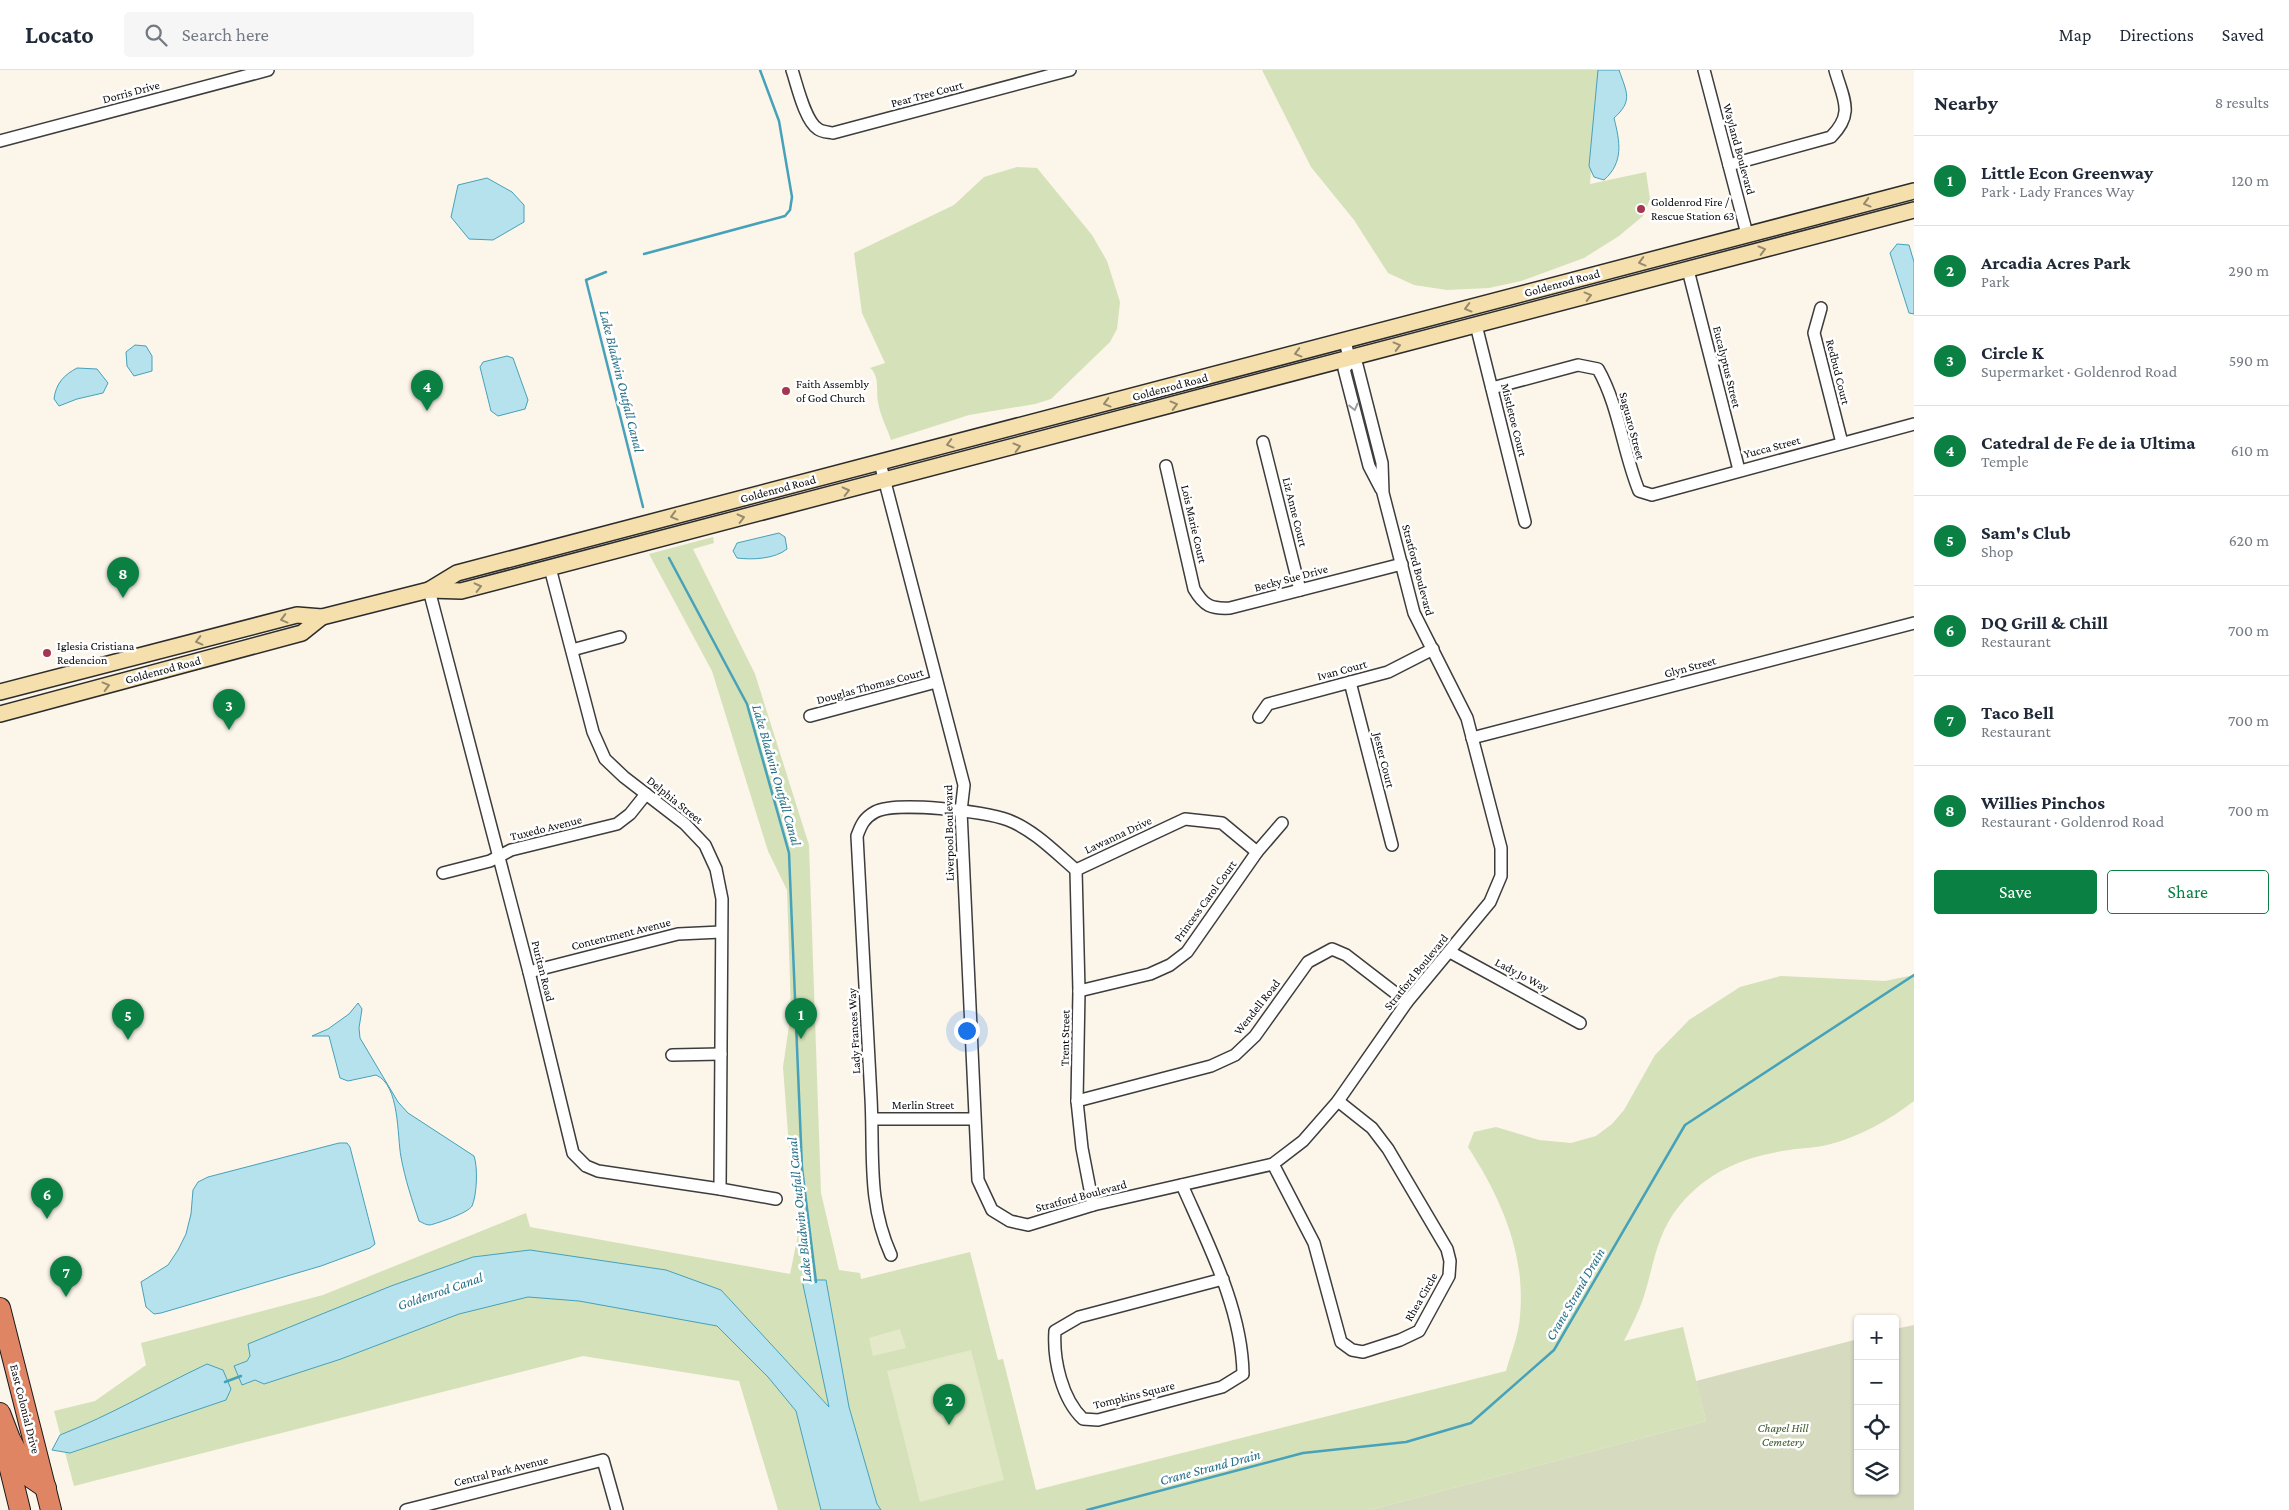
<!DOCTYPE html>
<meta charset="utf-8">
<style>
:root{--surface:#fff;--page:#f6f6f7;--text:#1f2937;--muted:#747a83;--line:#e0e1e3;--accent:#0b8043}
body{margin:0;font-family:"Crimson Pro",serif;background:var(--page);color:var(--text)}
.controls{position:absolute;right:15px;bottom:15px;display:grid;overflow:hidden;border-radius:5px;box-shadow:0 1px 4px #0004}
.controls button{width:45px;height:45px;display:grid;place-items:center;padding:0;border:0;border-bottom:1px solid var(--line);background:var(--surface);color:var(--text);font:25px sans-serif}
.you{position:absolute;left:966px;top:960px;width:18px;height:18px;margin:-12px;border:4px solid #fff;border-radius:50%;background:#1a73e8;box-shadow:0 0 0 8px #1a73e833}
.badge{display:grid;place-items:center;width:32px;height:32px;border-radius:50%;background:var(--accent);color:#fff;font-size:16px;font-weight:700}
.pin{position:absolute;translate:-50% -41px;filter:drop-shadow(0 1px 2px #0008)}
.pin::after{content:'';position:absolute;top:26px;width:18px;height:15px;background:inherit;clip-path:polygon(0 0,100% 0,50% 100%)}
.list{margin:0;padding:0;list-style:none}
h2{display:flex;justify-content:space-between;align-items:center;height:65px;margin:0;padding:0 20px;font-size:21px}
h2 small{font-size:16px;font-weight:400;color:var(--muted)}
.list li{display:grid;grid-template-columns:32px 1fr auto;gap:15px;align-items:center;box-sizing:border-box;height:90px;padding:0 20px;border-top:1px solid var(--line)}
.list b{display:block;font-size:19px;white-space:nowrap}
.list p{margin:0;font-size:16px;white-space:nowrap;color:var(--muted)}
.list em{font-size:16px;font-style:normal;color:var(--muted)}
.actions{display:flex;gap:10px;padding:15px 20px}
.actions a{flex:1;padding:11px 0;border:1px solid var(--accent);border-radius:5px;text-align:center;font-size:18px;color:var(--accent)}
.actions .main{background:var(--accent);color:#fff}
.icon{flex:none;width:28px;height:28px;fill:none;stroke:currentColor;stroke-width:2;stroke-linecap:round;stroke-linejoin:round}
.map{position:relative;flex:none;width:1914px;height:1440px;overflow:hidden}
header{display:flex;align-items:center;gap:30px;box-sizing:border-box;height:70px;padding:0 25px;background:var(--surface);border-bottom:1px solid var(--line)}
header strong{font-size:24px}
nav{display:flex;gap:28px;margin-inline-start:auto;font-size:18px}
.search{width:350px;height:45px;background:var(--page);display:flex;align-items:center;gap:12px;box-sizing:border-box;padding:0 18px;border-radius:5px;color:var(--muted);font-size:19px}
main{display:flex}
aside{flex:1;background:var(--surface)}
.map>svg:first-child{display:block}
.green{fill:#d5e1b8}
.cemetery{fill:#d6dabf}
.pitch{fill:#e4eac9}
.water{fill:#b5e2ed;stroke:#46a1ba}
.lines{fill:none;stroke-linecap:round;stroke-linejoin:round}
.stream{stroke:#46a1ba;stroke-width:2.5}
.street-casing{stroke:#3d3d3d;stroke-width:14}
.secondary-casing{stroke:#2c2c2c;stroke-width:18}
.highway-casing{stroke:#1b1b1b;stroke-width:22}
.street{stroke:#fff;stroke-width:11}
.secondary{stroke:#f4dfad;stroke-width:15}
.highway{stroke:#e08563;stroke-width:20}
.oneway{stroke:#968a6c}
.oneway2{stroke:#9d9d9d}
.poi-dot{fill:#a63650;stroke:#fff;stroke-width:2}
.labels{text-anchor:middle;dominant-baseline:central;stroke-width:5;stroke-linejoin:round;paint-order:stroke}
.street-label{font-size:12px;fill:#0a0a0a;stroke:#fff}
.poi-label{font-size:12px;fill:#0a0a0a;stroke:#fff;text-anchor:start}
.park-label{font-size:12px;font-style:italic;fill:#385824;stroke:#fff}
.water-label{font-size:14px;font-style:italic;fill:#257089;stroke:#fff}
</style>
<header>
<strong>Locato</strong>
<div class="search"><svg class="icon" aria-label="search" viewBox="0 0 24 24"><circle cx="10" cy="10" r="6"/><path d="M15 15l6 6"/></svg>Search here</div>
<nav><a>Map</a><a>Directions</a><a>Saved</a></nav>
</header>
<main>
<div class="map">
<svg width="1914" height="1440" viewBox="0 0 1914 1440">
<rect width="100%" height="100%" fill="#fcf5ea"/>
<g class="green">
<path d="M 1262,0 L 1599,0 L 1590,114 L 1646,102 L 1650,129 L 1643,146 L 1619,166 L 1584,188 L 1521,211 L 1489,218 L 1447,220 L 1414,215 L 1388,203 L 1354,150 L 1311,97 Z"/>
<path d="M 1017,97 L 1037,98 L 1092,165 L 1107,191 L 1120,232 L 1117,259 L 1110,272 L 1051,329 L 1035,334 L 969,345 L 891,370 C 887,358 880,345 878,332 C 876,321 880,306 870,298 L 885,293 L 862,243 L 854,183 L 954,135 L 984,107 Z"/>
<path d="M 713,467 L 714,473 L 693,479 L 755,604 L 809,775 L 821,1123 L 839,1200 L 860,1203 L 861,1209 L 970,1182 L 998,1290 L 1003,1289 L 1036,1420 L 1506,1301 C 1511,1283 1519,1264 1520,1246 C 1526,1184 1501,1128 1468,1077 L 1474,1062 L 1496,1057 L 1539,1070 L 1571,1073 L 1596,1066 L 1612,1054 L 1624,1040 L 1655,985 L 1689,950 L 1740,917 L 1781,906 L 1885,911 L 1914,905 L 1914,1031 C 1888,1051 1859,1067 1827,1075 C 1815,1078 1801,1078 1789,1080 C 1746,1086 1708,1101 1680,1135 C 1657,1162 1654,1194 1644,1226 C 1639,1241 1631,1257 1624,1271 L 1683,1257 L 1706,1351 L 1370,1440 L 778,1440 L 739,1311 L 583,1286 L 74,1416 L 54,1341 L 95,1331 L 146,1295 L 141,1273 L 323,1225 L 526,1143 L 530,1157 L 790,1204 L 802,1146 L 789,1077 L 783,997 L 791,942 L 787,820 L 768,781 L 712,601 L 649,484 Z"/>
</g>
<path class="cemetery" d="M 1914,1255 L 1914,1440 L 1370,1440 L 1706,1351 L 1696,1311 L 1858,1269 L 1858,1421 L 1895,1421 L 1895,1259 Z"/>
<g class="pitch">
<path d="M 900,1259 L 906,1278 L 873,1286 L 869,1268 Z"/>
<path d="M 971,1280 L 1004,1410 L 920,1432 L 887,1301 Z"/>
</g>
<g class="water">
<path d="M 1598,0 L 1619,0 C 1627,23 1633,31 1614,48 C 1620,72 1624,92 1604,110 L 1594,107 L 1589,96 Z"/>
<path d="M 487,108 L 512,122 L 524,135 L 524,152 L 493,170 L 469,169 L 451,147 L 458,115 Z"/>
<path d="M 1897,174 L 1909,175 L 1914,192 L 1914,244 L 1909,243 L 1890,183 Z"/>
<path d="M 135,275 L 146,276 L 152,286 L 152,301 L 134,306 L 127,296 L 126,282 Z"/>
<path d="M 507,286 L 513,288 L 528,330 L 525,339 L 498,346 L 491,341 L 480,297 L 483,292 Z"/>
<path d="M 77,298 L 97,299 L 108,313 L 103,323 L 77,329 L 59,336 L 54,329 C 56,313 64,305 77,298 Z"/>
<path d="M 779,463 L 785,467 L 787,479 C 775,489 752,490 737,488 L 733,481 L 737,473 Z"/>
<path d="M 358,933 L 362,939 L 359,958 L 360,968 L 398,1032 L 408,1043 L 474,1086 C 478,1097 477,1125 472,1136 C 468,1143 438,1153 430,1155 C 426,1155 423,1153 419,1151 C 412,1130 405,1109 401,1087 C 397,1066 400,1015 376,1005 L 348,1011 L 340,1008 L 329,966 L 312,966 L 328,959 L 349,944 Z"/>
<path d="M 339,1073 L 347,1073 L 350,1077 L 375,1174 L 370,1178 L 321,1196 L 161,1243 L 154,1244 L 146,1237 L 141,1212 L 168,1195 L 178,1180 L 186,1164 L 191,1144 L 193,1120 L 198,1112 L 208,1107 Z"/>
<path d="M 530,1180 L 666,1200 L 721,1220 L 829,1337 L 802,1210 L 826,1210 L 849,1337 L 877,1434 L 881,1440 L 821,1440 L 796,1341 L 768,1307 L 717,1256 L 579,1231 L 528,1227 L 459,1244 L 341,1289 L 264,1314 L 255,1310 L 242,1315 L 234,1296 L 247,1291 L 250,1286 L 248,1274 L 391,1216 L 473,1187 Z"/>
<path d="M 207,1294 L 223,1300 L 231,1319 L 226,1330 L 70,1383 L 52,1380 L 60,1365 C 111,1345 158,1317 207,1294 Z"/>
</g>
<g class="lines">
<g class="stream">
<path d="M 644,184 L 785,146 L 790,140 L 792,127 L 779,51 L 760,0"/>
<path d="M 606,202 L 586,210 L 643,437"/>
<path d="M 669,488 L 747,634 L 789,783 L 802,1098 L 816,1212"/>
<path d="M 225,1312 L 241,1306"/>
<path d="M 1087,1440 L 1303,1383 L 1406,1372 L 1471,1353 L 1554,1280 L 1685,1055 L 1914,905"/>
</g>
<defs>
<g id="street">
<path d="M 792,0 C 797,15 805,51 818,59 C 822,62 828,62 833,63 L 1070,0"/>
<path d="M 1704,0 L 1747,164"/>
<path d="M 0,71 L 268,0"/>
<path d="M 1729,95 L 1831,67 C 1855,43 1843,29 1835,0"/>
<path d="M 1688,200 L 1739,400"/>
<path d="M 1821,238 L 1814,263 L 1842,373"/>
<path d="M 1476,255 L 1525,452"/>
<path d="M 1350,292 L 1344,299 L 1369,396 L 1381,419"/>
<path d="M 1492,318 L 1578,295 L 1598,299 C 1619,336 1623,382 1639,421 L 1652,425 L 1914,354"/>
<path d="M 1263,372 L 1300,520"/>
<path d="M 880,393 L 964,715 L 961,741 L 978,1110 L 992,1140 L 1010,1151 L 1028,1155 L 1093,1135 L 1273,1094 L 1303,1071 L 1338,1031 L 1407,932 L 1490,832 L 1501,806 L 1501,778 L 1467,648 L 1414,543 L 1383,423 L 1382,393 L 1357,295 L 1350,292 L 1345,271"/>
<path d="M 1166,396 L 1194,519 C 1204,536 1211,539 1230,538 L 1402,494"/>
<path d="M 550,498 L 593,662 L 605,689 L 624,707 L 685,754 L 705,775 L 716,799 L 722,829 L 720,1119"/>
<path d="M 429,520 L 529,902 L 573,1083 L 586,1096 L 598,1101 L 720,1119 L 776,1129"/>
<path d="M 572,580 L 620,567"/>
<path d="M 1350,612 L 1392,775"/>
<path d="M 810,646 L 936,612"/>
<path d="M 1259,647 L 1268,634 L 1388,602 L 1433,579"/>
<path d="M 1472,668 L 1914,553"/>
<path d="M 1076,800 L 1079,921 L 1077,1031 L 1082,1078 L 1093,1135"/>
<path d="M 443,803 L 490,791 L 511,780 L 617,754 L 630,744 L 646,724"/>
<path d="M 1450,882 L 1580,953"/>
<path d="M 529,902 L 678,864 L 721,862"/>
<path d="M 1079,921 L 1150,904 L 1170,895 L 1187,882 L 1257,782 L 1282,753"/>
<path d="M 672,985 L 721,984"/>
<path d="M 1077,1031 L 1211,996 L 1235,985 L 1255,966 L 1308,892 L 1332,879 L 1346,885 L 1407,932"/>
<path d="M 873,1049 L 974,1049"/>
<path d="M 1273,1094 L 1314,1173 L 1341,1272 L 1352,1280 L 1363,1282 L 1400,1270 L 1419,1261 L 1449,1206 L 1450,1191 L 1447,1179 L 1388,1079 L 1372,1058 L 1338,1031"/>
<path d="M 1182,1115 C 1208,1174 1242,1239 1243,1304 L 1222,1317 L 1098,1350 L 1083,1349 C 1062,1329 1053,1290 1055,1261 L 1079,1247 L 1223,1209"/>
<path d="M 891,1185 C 867,1132 874,1084 871,1028 C 866,941 862,853 857,766 C 861,755 864,748 875,742 C 895,731 985,741 1008,750 C 1034,760 1055,782 1076,800 L 1185,749 L 1222,753 L 1257,782"/>
<path d="M 406,1440 L 603,1390 L 617,1440"/>
</g>
<g id="secondary">
<path d="M 429,520 L 457,503 L 1914,121"/>
<path d="M 0,622 L 297,545 L 322,547 L 429,520 L 461,521 L 1914,140"/>
<path d="M 0,644 L 302,563 L 322,547"/>
</g>
<g id="highway">
<path d="M 0,1238 L 51,1440"/>
<path d="M 0,1343 L 10,1369 L 30,1407 L 46,1418"/>
<path d="M 5,1379 L 20,1440"/>
</g>
</defs>
<use href="#street" class="street-casing"/>
<use href="#secondary" class="secondary-casing"/>
<use href="#highway" class="highway-casing"/>
<use href="#street" class="street"/>
<use href="#secondary" class="secondary"/>
<use href="#highway" class="highway"/>
</g>
<defs><path id="oneway-chevron" d="M-2-3.5L2.5 0L-2 3.5" fill="none" stroke-width="1.6" stroke-linecap="round" stroke-linejoin="round" transform="scale(1.25)"/></defs>
<g class="oneway">
<use href="#oneway-chevron" transform="translate(1867 133) rotate(165)"/>
<use href="#oneway-chevron" transform="translate(1762 180) rotate(-15)"/>
<use href="#oneway-chevron" transform="translate(1642 192) rotate(165)"/>
<use href="#oneway-chevron" transform="translate(1588 226) rotate(-15)"/>
<use href="#oneway-chevron" transform="translate(1468 238) rotate(165)"/>
<use href="#oneway-chevron" transform="translate(1397 276) rotate(-15)"/>
<use href="#oneway-chevron" transform="translate(1298 283) rotate(165)"/>
<use href="#oneway-chevron" transform="translate(1107 333) rotate(165)"/>
<use href="#oneway-chevron" transform="translate(1174 335) rotate(-15)"/>
<use href="#oneway-chevron" transform="translate(950 374) rotate(165)"/>
<use href="#oneway-chevron" transform="translate(1017 377) rotate(-15)"/>
<use href="#oneway-chevron" transform="translate(846 421) rotate(-14)"/>
<use href="#oneway-chevron" transform="translate(674 446) rotate(165)"/>
<use href="#oneway-chevron" transform="translate(741 448) rotate(-14)"/>
<use href="#oneway-chevron" transform="translate(478 517) rotate(-14)"/>
<use href="#oneway-chevron" transform="translate(284 549) rotate(165)"/>
<use href="#oneway-chevron" transform="translate(199 571) rotate(166)"/>
<use href="#oneway-chevron" transform="translate(106 616) rotate(-15)"/>
</g>
<use class="oneway2" href="#oneway-chevron" transform="translate(1354 337) rotate(76)"/>
<g class="poi-dot">
<circle cx="1641" cy="139" r="5"/>
<circle cx="786" cy="321" r="5"/>
<circle cx="47" cy="583" r="5"/>
</g>
<g class="labels">
<g class="street-label">
<text transform="translate(131 22) rotate(-15)">Dorris Drive</text>
<text transform="translate(927 24) rotate(-15)">Pear Tree Court</text>
<text transform="translate(1739 79) rotate(75)">Wayland Boulevard</text>
<text transform="translate(1562 213) rotate(-15)">Goldenrod Road</text>
<text transform="translate(1727 297) rotate(76)">Eucalyptus Street</text>
<text transform="translate(1838 302) rotate(76)">Redbud Court</text>
<text transform="translate(1170 317) rotate(-15)">Goldenrod Road</text>
<text transform="translate(1514 350) rotate(76)">Mistletoe Court</text>
<text transform="translate(1632 356) rotate(75)">Saguaro Street</text>
<text transform="translate(1772 377) rotate(-15)">Yucca Street</text>
<text transform="translate(778 419) rotate(-15)">Goldenrod Road</text>
<text transform="translate(1295 442) rotate(76)">Liz Anne Court</text>
<text transform="translate(1194 454) rotate(77)">Lois Marie Court</text>
<text transform="translate(1418 500) rotate(75)">Stratford Boulevard</text>
<text transform="translate(1291 508) rotate(-15)">Becky Sue Drive</text>
<text transform="translate(1690 597) rotate(-15)">Glyn Street</text>
<text transform="translate(163 600) rotate(-15)">Goldenrod Road</text>
<text transform="translate(1342 600) rotate(-15)">Ivan Court</text>
<text transform="translate(870 616) rotate(-15)">Douglas Thomas Court</text>
<text transform="translate(1384 690) rotate(76)">Jester Court</text>
<text transform="translate(675 730) rotate(39)">Delphia Street</text>
<text transform="translate(546 758) rotate(-14)">Tuxedo Avenue</text>
<text transform="translate(949 763) rotate(-91)">Liverpool Boulevard</text>
<text transform="translate(1118 765) rotate(-25)">Lawanna Drive</text>
<text transform="translate(1205 831) rotate(-54)">Princess Carol Court</text>
<text transform="translate(621 864) rotate(-14)">Contentment Avenue</text>
<text transform="translate(543 901) rotate(76)">Puritan Road</text>
<text transform="translate(1416 902) rotate(-51)">Stratford Boulevard</text>
<text transform="translate(1522 905) rotate(28)">Lady Jo Way</text>
<text transform="translate(1257 937) rotate(-52)">Wendell Road</text>
<text transform="translate(854 961) rotate(-93)">Lady Frances Way</text>
<text transform="translate(1065 968) rotate(-89)">Trent Street</text>
<text x="923" y="1035">Merlin Street</text>
<text transform="translate(1081 1126) rotate(-15)">Stratford Boulevard</text>
<text transform="translate(1421 1227) rotate(-60)">Rhea Circle</text>
<text transform="translate(1134 1325) rotate(-14)">Tompkins Square</text>
<text transform="translate(25 1339) rotate(76)">East Colonial Drive</text>
<text transform="translate(501 1401) rotate(-14)">Central Park Avenue</text>
</g>
<g class="poi-label">
<text x="1651" y="132">Goldenrod Fire /<tspan x="1651" dy="14">Rescue Station 63</tspan></text>
<text x="796" y="314">Faith Assembly<tspan x="796" dy="14">of God Church</tspan></text>
<text x="57" y="576">Iglesia Cristiana<tspan x="57" dy="14">Redencion</tspan></text>
</g>
<g class="park-label">
<text x="1783" y="1358">Chapel Hill<tspan x="1783" dy="14">Cemetery</tspan></text>
</g>
<g class="water-label">
<text transform="translate(622 311) rotate(76)">Lake Bladwin Outfall Canal</text>
<text transform="translate(777 705) rotate(74)">Lake Bladwin Outfall Canal</text>
<text transform="translate(799 1140) rotate(-96)">Lake Bladwin Outfall Canal</text>
<text transform="translate(440 1221) rotate(-19)">Goldenrod Canal</text>
<text transform="translate(1575 1224) rotate(-60)">Crane Strand Drain</text>
<text transform="translate(1210 1397) rotate(-15)">Crane Strand Drain</text>
</g>
</g>
</svg>
<div class="controls">
<button>+</button>
<button>−</button>
<button><svg class="icon" aria-label="locate" viewBox="0 0 24 24"><circle cx="12" cy="12" r="6"/><path d="M12 2v4M12 18v4M2 12h4M18 12h4"/></svg></button>
<button><svg class="icon" aria-label="layers" viewBox="0 0 24 24"><path d="M12 4l9 5-9 5-9-5zM3 14l9 5 9-5"/></svg></button>
</div>
<div class="you"></div>
<div class="pin badge" style="left:801px;top:969px">1</div>
<div class="pin badge" style="left:949px;top:1355px">2</div>
<div class="pin badge" style="left:229px;top:660px">3</div>
<div class="pin badge" style="left:427px;top:341px">4</div>
<div class="pin badge" style="left:128px;top:970px">5</div>
<div class="pin badge" style="left:47px;top:1149px">6</div>
<div class="pin badge" style="left:66px;top:1227px">7</div>
<div class="pin badge" style="left:123px;top:528px">8</div>
</div>
<aside>
<h2>Nearby<small>8 results</small></h2>
<ul class="list">
<li><span class="badge">1</span><div><b>Little Econ Greenway</b><p>Park · Lady Frances Way</p></div><em>120 m</em></li>
<li><span class="badge">2</span><div><b>Arcadia Acres Park</b><p>Park</p></div><em>290 m</em></li>
<li><span class="badge">3</span><div><b>Circle K</b><p>Supermarket · Goldenrod Road</p></div><em>590 m</em></li>
<li><span class="badge">4</span><div><b>Catedral de Fe de ia Ultima</b><p>Temple</p></div><em>610 m</em></li>
<li><span class="badge">5</span><div><b>Sam's Club</b><p>Shop</p></div><em>620 m</em></li>
<li><span class="badge">6</span><div><b>DQ Grill &amp; Chill</b><p>Restaurant</p></div><em>700 m</em></li>
<li><span class="badge">7</span><div><b>Taco Bell</b><p>Restaurant</p></div><em>700 m</em></li>
<li><span class="badge">8</span><div><b>Willies Pinchos</b><p>Restaurant · Goldenrod Road</p></div><em>700 m</em></li>
</ul>
<div class="actions"><a class="main">Save</a><a>Share</a></div>
</aside>
</main>
